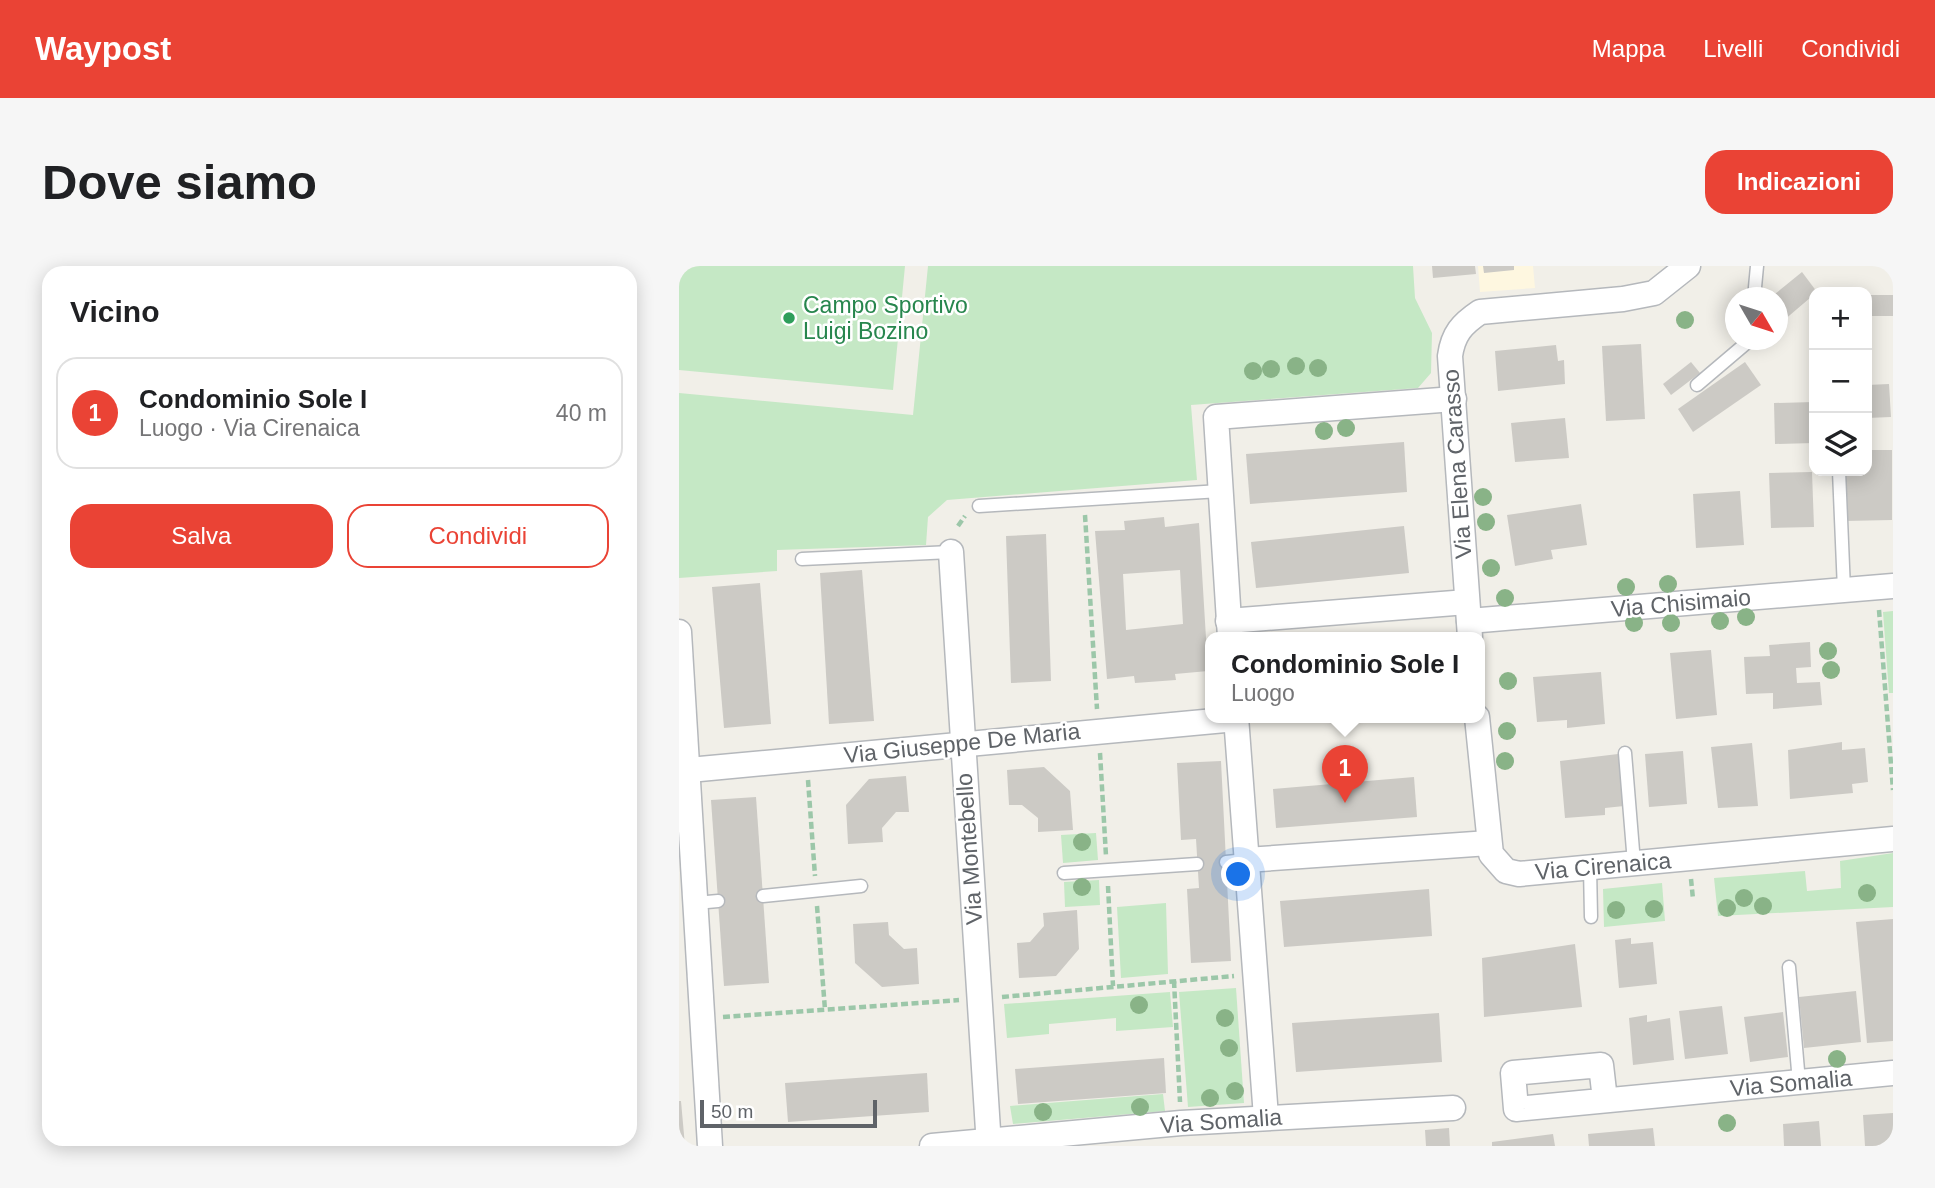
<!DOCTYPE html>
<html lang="it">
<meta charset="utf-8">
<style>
:root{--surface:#fff;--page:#f6f6f6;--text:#202124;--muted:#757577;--line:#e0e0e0;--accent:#ea4335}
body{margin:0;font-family:Arial,sans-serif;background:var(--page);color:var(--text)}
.controls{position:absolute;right:21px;top:21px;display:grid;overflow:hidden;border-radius:14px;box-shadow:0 4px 18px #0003}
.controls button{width:63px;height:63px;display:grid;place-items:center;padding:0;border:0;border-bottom:2px solid var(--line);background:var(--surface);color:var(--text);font:35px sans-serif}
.compass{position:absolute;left:1046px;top:21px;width:63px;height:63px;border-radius:50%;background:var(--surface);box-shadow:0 4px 18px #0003;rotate:129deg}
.scale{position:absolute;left:21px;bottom:18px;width:177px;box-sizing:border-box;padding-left:7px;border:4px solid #5f6368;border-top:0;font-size:19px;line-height:24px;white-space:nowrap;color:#5f6368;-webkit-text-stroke:5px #fff;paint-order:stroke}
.you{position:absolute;left:560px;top:609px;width:24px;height:24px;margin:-18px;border:5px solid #fff;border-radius:50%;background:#1a73e8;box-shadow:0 0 0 10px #1a73e833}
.badge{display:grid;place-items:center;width:46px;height:46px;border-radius:50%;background:var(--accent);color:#fff;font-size:23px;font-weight:700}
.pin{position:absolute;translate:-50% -58px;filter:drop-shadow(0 2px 4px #0008)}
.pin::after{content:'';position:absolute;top:37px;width:24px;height:21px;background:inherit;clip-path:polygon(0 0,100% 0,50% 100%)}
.popup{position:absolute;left:526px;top:366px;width:280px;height:91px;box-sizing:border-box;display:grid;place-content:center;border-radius:14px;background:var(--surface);filter:drop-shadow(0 2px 5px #0005);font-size:23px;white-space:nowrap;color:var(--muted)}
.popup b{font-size:26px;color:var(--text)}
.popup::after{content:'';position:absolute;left:50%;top:100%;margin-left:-14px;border:14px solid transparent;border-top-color:var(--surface)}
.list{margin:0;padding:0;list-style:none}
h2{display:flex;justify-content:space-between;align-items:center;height:91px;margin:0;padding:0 28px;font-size:30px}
h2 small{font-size:23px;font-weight:400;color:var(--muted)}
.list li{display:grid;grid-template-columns:46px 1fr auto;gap:21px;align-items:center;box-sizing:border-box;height:112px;margin:0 14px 14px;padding:0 14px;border:2px solid var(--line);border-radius:21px}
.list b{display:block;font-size:26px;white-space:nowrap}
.list p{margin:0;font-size:23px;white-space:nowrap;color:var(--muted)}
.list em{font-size:23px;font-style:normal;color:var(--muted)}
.actions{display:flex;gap:14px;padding:21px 28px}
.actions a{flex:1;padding:16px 0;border:2px solid var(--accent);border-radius:21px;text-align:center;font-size:24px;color:var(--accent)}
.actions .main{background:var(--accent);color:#fff}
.icon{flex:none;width:38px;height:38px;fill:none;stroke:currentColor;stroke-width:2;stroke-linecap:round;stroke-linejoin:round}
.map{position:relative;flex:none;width:1214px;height:880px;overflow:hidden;border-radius:21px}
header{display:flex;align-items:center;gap:42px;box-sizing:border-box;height:98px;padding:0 35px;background:var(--accent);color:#fff}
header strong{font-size:33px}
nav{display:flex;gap:38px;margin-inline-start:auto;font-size:24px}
.intro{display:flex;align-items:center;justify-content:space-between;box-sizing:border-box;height:168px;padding:0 42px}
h1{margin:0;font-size:49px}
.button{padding:18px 32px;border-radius:21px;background:var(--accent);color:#fff;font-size:24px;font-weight:700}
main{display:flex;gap:42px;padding:0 42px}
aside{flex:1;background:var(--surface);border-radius:21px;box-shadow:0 4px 18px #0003}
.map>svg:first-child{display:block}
.commercial{fill:#fef7e0}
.green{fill:#c5e8c5}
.building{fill:#cccac5;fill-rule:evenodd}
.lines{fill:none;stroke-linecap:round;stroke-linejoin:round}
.service-casing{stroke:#b5b8bc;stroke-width:15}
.minor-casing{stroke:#b5b8bc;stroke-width:27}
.path{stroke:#9cc7a9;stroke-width:4.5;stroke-dasharray:7 3.5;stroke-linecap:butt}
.service{stroke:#fff;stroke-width:12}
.minor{stroke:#fff;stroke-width:24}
.tree{fill:#89b387}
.leisure-dot{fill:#2e9e5b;stroke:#fff;stroke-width:2.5}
.labels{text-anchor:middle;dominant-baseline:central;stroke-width:5;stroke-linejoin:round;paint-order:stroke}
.leisure-label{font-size:23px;fill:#27864d;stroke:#fff;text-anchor:start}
.street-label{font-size:23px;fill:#5f6368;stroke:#fff}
</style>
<header>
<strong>Waypost</strong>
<nav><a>Mappa</a><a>Livelli</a><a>Condividi</a></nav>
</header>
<div class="intro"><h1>Dove siamo</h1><a class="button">Indicazioni</a></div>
<main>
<aside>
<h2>Vicino<small></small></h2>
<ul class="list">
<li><span class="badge">1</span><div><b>Condominio Sole I</b><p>Luogo · Via Cirenaica</p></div><em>40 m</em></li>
</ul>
<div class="actions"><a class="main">Salva</a><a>Condividi</a></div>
</aside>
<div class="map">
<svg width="1214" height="880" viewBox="0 0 1214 880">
<rect width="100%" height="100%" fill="#f1efe8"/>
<path class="commercial" d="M 799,0 L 854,0 L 856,22 L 801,26 Z"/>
<g class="green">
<path d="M 0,0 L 226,0 L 214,124 L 0,104 Z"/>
<path d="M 249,0 L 734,0 L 736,32 L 753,67 L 752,107 L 739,122 L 512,139 L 518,214 L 268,234 L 249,251 L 247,279 L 98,284 L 98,305 L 0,312 L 0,127 L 234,149 Z"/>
<path d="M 1214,345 L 1214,427 L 1210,427 L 1204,346 Z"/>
<path d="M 417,567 L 419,594 L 384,597 L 382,569 Z"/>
<path d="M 1214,587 L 1214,641 L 1039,650 L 1035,612 L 1126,605 L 1128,625 L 1162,622 L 1161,595 Z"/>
<path d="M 420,614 L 421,639 L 386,641 L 385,616 Z"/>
<path d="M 983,617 L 986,655 L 925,661 L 924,623 Z"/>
<path d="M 487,637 L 489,708 L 442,712 L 438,641 Z"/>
<path d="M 557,722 L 565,837 L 509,841 L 500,726 Z"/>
<path d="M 491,726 L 494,761 L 437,765 L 437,752 L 370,758 L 370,768 L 328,772 L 325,738 Z"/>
<path d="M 484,828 L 486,845 L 334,858 L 331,840 Z"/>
</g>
<g class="building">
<path d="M 753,0 L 796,0 L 797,8 L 754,12 Z"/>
<path d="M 804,0 L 835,0 L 835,4 L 805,7 Z"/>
<path d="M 1123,6 L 1138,26 L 1098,60 L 1098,32 L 1091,32 Z"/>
<rect x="1188" y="29" width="26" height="21"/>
<path d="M 962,78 L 966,153 L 927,155 L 923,80 Z"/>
<path d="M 877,79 L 879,95 L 885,94 L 886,118 L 819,125 L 816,85 Z"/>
<path d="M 1012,96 L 1021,107 L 992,129 L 984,118 Z"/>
<path d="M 1066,96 L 1082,119 L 1014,166 L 999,143 Z"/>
<path d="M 1210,118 L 1212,151 L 1188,152 L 1188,119 Z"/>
<path d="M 1135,136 L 1135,177 L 1096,178 L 1095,137 Z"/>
<path d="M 886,152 L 890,192 L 836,196 L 832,157 Z"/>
<path d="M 725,176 L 728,226 L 571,238 L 567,188 Z"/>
<path d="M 1188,184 L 1213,184 L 1213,254 L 1166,255 L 1166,205 L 1188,205 Z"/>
<path d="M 1133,206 L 1135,261 L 1092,262 L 1090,207 Z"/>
<path d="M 1061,225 L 1065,279 L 1017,282 L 1014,228 Z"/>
<path d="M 902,238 L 908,279 L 872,284 L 874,293 L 836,300 L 828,249 Z"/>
<path d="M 485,251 L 486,261 L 520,257 L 529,405 L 496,408 L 497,414 L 456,417 L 455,410 L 428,413 L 416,265 L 446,264 L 445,255 ZM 501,304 L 504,358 L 447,364 L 444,308 Z"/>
<path d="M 725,260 L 730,307 L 577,322 L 572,276 Z"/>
<path d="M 367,268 L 372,415 L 332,417 L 327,270 Z"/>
<path d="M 183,304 L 195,455 L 150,458 L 141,307 Z"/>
<path d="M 81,317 L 92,458 L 45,462 L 33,321 Z"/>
<path d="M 1131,376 L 1132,401 L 1117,402 L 1118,417 L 1141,416 L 1143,439 L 1094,443 L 1094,427 L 1067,428 L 1065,391 L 1091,390 L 1090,379 Z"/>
<path d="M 1032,384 L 1038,449 L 997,453 L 991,387 Z"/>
<path d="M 922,406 L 926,458 L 888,462 L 888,454 L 858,456 L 854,411 Z"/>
<path d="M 1163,476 L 1163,484 L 1186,482 L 1189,516 L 1173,518 L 1174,527 L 1111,533 L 1109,484 Z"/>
<path d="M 1073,477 L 1079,540 L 1039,542 L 1032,481 Z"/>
<path d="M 1004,485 L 1008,538 L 970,541 L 966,488 Z"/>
<path d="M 939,488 L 945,540 L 926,542 L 926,549 L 886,552 L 881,495 Z"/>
<path d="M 542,495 L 552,695 L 512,697 L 508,623 L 520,622 L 517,573 L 502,574 L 498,497 Z"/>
<path d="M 365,501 L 391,525 L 394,564 L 359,566 L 359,552 L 343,539 L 330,539 L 328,504 Z"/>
<path d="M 227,510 L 230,546 L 217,546 L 203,562 L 204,576 L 169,578 L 167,539 L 190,513 Z"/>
<path d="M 735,511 L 738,551 L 597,562 L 594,523 Z"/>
<path d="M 77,531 L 90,717 L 45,720 L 32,534 Z"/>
<path d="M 750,623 L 753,670 L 605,681 L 601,635 Z"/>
<path d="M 398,644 L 400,683 L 377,710 L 340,712 L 338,677 L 351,676 L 365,660 L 364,647 Z"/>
<path d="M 1214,653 L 1214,775 L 1188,777 L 1177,656 Z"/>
<path d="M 209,656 L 210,669 L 225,683 L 238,682 L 240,718 L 203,721 L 176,697 L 174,658 Z"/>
<path d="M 952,672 L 952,678 L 974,676 L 978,718 L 940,722 L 936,674 Z"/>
<path d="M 896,678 L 903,741 L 805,751 L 803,692 Z"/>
<path d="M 1177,725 L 1182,776 L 1125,782 L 1120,731 Z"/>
<path d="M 1043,740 L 1049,788 L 1006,793 L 1000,745 Z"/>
<path d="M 1104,746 L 1109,791 L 1071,796 L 1065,751 Z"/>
<path d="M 760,747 L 763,796 L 617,806 L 613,757 Z"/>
<path d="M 968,749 L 968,756 L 991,752 L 995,794 L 954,799 L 950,752 Z"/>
<path d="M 485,792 L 487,827 L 339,838 L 336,803 Z"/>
<path d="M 248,807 L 250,846 L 109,856 L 106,817 Z"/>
<path d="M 0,835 L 2,835 L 6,880 L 0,880 Z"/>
<path d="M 1214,847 L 1214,880 L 1186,880 L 1184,849 Z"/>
<path d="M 1140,855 L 1142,880 L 1105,880 L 1104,858 Z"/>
<path d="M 770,862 L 771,880 L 747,880 L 746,864 Z"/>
<path d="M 974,862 L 976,880 L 910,880 L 909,868 Z"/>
<path d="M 874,868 L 876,880 L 813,880 L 813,876 Z"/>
</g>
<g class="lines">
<defs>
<g id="service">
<path d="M 1075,32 L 1078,0"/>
<path d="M 1018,119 L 1071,74"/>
<path d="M 1160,205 L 1165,324"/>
<path d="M 300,240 L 541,225"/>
<path d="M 123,293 L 272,286"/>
<path d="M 946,487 L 955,597"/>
<path d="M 547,596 L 567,594"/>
<path d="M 911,601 L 912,651"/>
<path d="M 385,607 L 518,598"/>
<path d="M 84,630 L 182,620"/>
<path d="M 17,637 L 39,635"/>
<path d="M 1110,701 L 1120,816"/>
</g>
<g id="minor">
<path d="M 272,286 L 310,880"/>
<path d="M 549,355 L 788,336"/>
<path d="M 790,355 L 1214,320"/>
<path d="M 0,366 L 31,880"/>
<path d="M 551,371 L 537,151 L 775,133"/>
<path d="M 791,371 L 771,90 C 774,68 783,58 801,46 L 944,33 L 975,27 L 1009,0"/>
<path d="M 557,451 L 587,851"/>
<path d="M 798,451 L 812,588 L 827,605 L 840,608 L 1214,573"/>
<path d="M 10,504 L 557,453"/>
<path d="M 567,594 L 810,577"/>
<path d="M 926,834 L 922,799 L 834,807 L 837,843 L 1214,807"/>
<path d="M 253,880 L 502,857 L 774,842"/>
</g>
</defs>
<use href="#service" class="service-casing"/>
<use href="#minor" class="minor-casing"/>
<g class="path">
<path d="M 406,249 L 418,443"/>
<path d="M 279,260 L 286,250"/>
<path d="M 1200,344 L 1214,524"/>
<path d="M 421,487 L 427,590"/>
<path d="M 129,514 L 136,610"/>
<path d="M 1012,613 L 1014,633"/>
<path d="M 429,620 L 434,720"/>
<path d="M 138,640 L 146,744"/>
<path d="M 495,715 L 501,836"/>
<path d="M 323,731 L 555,710"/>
<path d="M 44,751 L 280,734"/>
</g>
<use href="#service" class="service"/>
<use href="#minor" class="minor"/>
</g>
<g class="tree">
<circle cx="1006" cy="54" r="9"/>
<circle cx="617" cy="100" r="9"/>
<circle cx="639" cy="102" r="9"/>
<circle cx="592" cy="103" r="9"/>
<circle cx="574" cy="105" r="9"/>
<circle cx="667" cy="162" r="9"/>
<circle cx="645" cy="165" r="9"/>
<circle cx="804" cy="231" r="9"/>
<circle cx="807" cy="256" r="9"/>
<circle cx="812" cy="302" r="9"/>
<circle cx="989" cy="318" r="9"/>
<circle cx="947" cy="321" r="9"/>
<circle cx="826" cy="332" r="9"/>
<circle cx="1067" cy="351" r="9"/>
<circle cx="1041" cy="355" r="9"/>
<circle cx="955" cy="357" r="9"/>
<circle cx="992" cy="357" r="9"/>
<circle cx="1149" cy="385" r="9"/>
<circle cx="1152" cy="404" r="9"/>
<circle cx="829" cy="415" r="9"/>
<circle cx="828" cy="465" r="9"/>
<circle cx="826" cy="495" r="9"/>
<circle cx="403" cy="576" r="9"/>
<circle cx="403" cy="621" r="9"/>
<circle cx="1188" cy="627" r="9"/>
<circle cx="1065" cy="632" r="9"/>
<circle cx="1084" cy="640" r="9"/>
<circle cx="1048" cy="642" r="9"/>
<circle cx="975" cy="643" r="9"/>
<circle cx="937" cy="644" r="9"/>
<circle cx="460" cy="739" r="9"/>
<circle cx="546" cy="752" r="9"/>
<circle cx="550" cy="782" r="9"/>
<circle cx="1158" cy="793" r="9"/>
<circle cx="556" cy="825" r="9"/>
<circle cx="531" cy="832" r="9"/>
<circle cx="461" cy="841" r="9"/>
<circle cx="364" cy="846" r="9"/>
<circle cx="1048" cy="857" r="9"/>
</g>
<circle class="leisure-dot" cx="110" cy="52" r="7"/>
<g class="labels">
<g class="leisure-label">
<text x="124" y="39">Campo Sportivo<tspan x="124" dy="26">Luigi Bozino</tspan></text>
</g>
<g class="street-label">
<text transform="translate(778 198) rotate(-94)">Via Elena Carasso</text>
<text transform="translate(1002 337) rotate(-5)">Via Chisimaio</text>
<text transform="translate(283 477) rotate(-6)">Via Giuseppe De Maria</text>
<text transform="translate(290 583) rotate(-94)">Via Montebello</text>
<text transform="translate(924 600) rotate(-5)">Via Cirenaica</text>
<text transform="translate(1112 817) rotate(-5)">Via Somalia</text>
<text transform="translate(542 855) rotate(-4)">Via Somalia</text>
</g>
</g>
</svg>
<div class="controls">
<button>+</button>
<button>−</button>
<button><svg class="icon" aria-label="layers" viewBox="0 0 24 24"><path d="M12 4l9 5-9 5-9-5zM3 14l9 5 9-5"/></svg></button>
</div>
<svg class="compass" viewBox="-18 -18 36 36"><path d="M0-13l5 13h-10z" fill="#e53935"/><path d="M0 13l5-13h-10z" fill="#757577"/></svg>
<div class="scale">50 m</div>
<div class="you"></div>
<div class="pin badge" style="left:666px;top:537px">1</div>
<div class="popup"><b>Condominio Sole I</b>Luogo</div>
</div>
</main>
